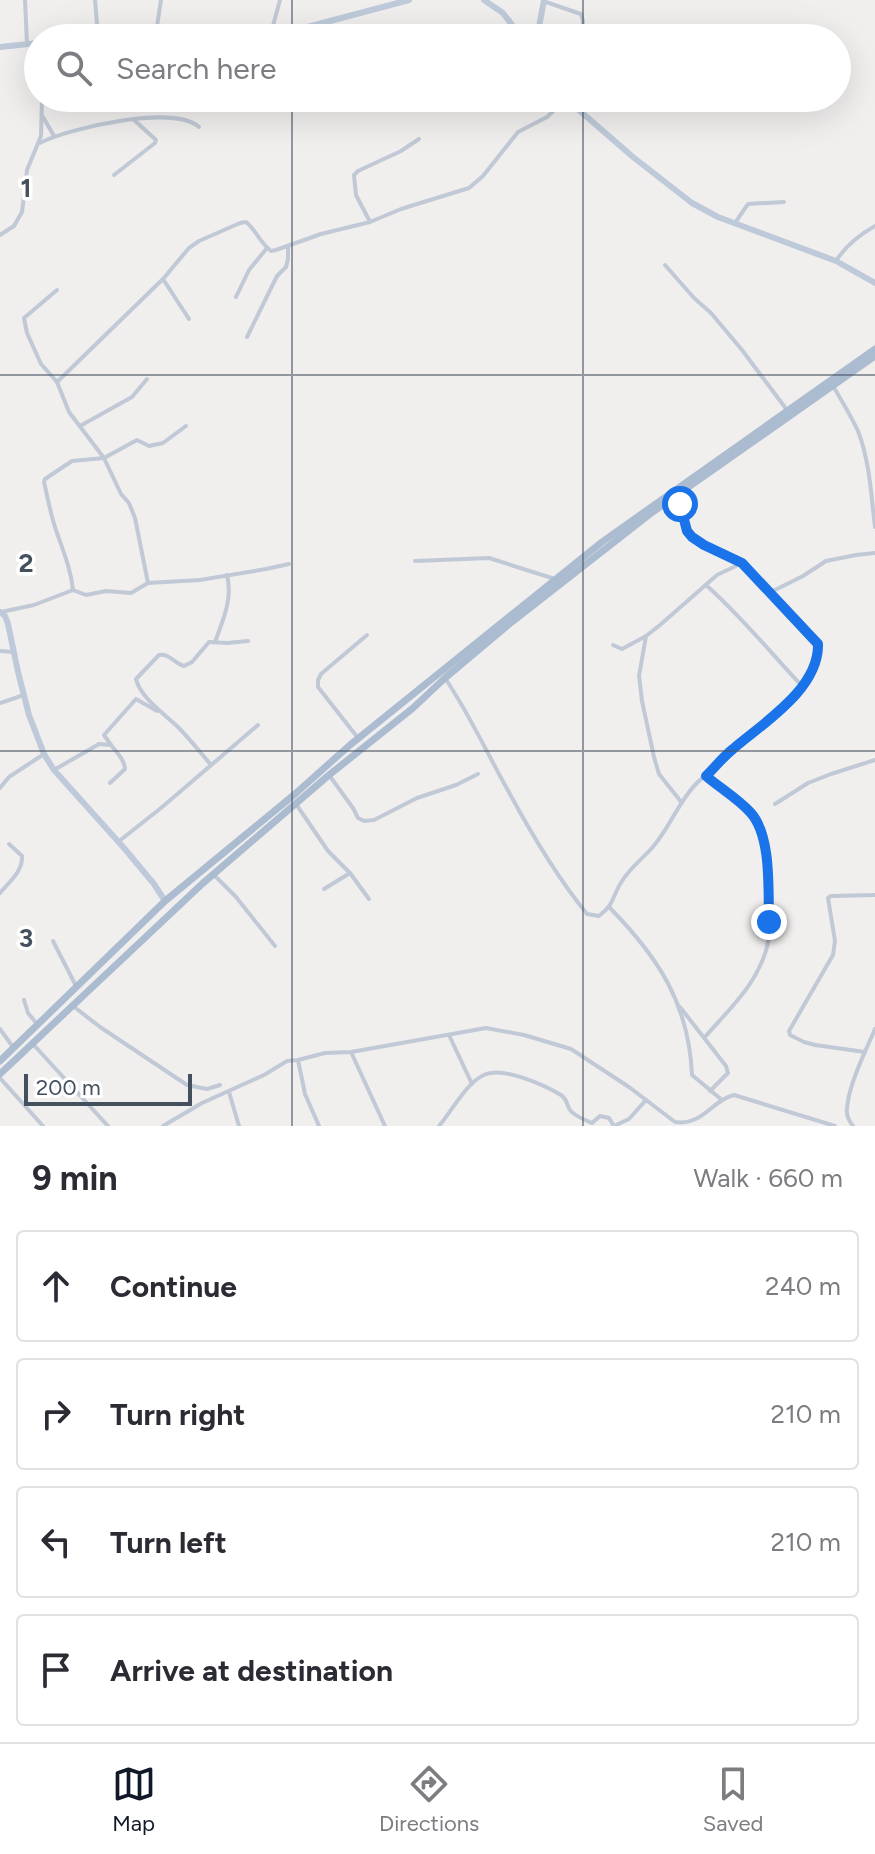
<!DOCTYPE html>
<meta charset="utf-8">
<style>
:root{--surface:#fff;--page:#f2f2f3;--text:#2b2b33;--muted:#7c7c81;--line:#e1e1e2;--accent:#111827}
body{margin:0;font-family:Figtree,sans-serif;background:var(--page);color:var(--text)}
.scale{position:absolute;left:24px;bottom:20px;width:168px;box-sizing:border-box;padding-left:8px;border:4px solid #44505e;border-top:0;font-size:22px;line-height:28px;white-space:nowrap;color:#44505e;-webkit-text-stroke:6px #fff;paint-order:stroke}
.stop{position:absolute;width:24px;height:24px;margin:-18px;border:6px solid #1a73e8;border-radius:50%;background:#fff}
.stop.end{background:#1a73e8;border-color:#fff;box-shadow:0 2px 8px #0008}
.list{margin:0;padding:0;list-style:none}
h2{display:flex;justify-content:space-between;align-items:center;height:104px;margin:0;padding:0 32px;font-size:34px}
h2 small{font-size:26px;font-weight:400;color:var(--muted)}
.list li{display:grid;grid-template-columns:52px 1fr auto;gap:24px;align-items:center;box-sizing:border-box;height:112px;margin:0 16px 16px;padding:0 16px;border:2px solid var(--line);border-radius:8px}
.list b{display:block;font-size:30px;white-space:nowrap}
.list em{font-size:26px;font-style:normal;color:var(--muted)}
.icon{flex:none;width:44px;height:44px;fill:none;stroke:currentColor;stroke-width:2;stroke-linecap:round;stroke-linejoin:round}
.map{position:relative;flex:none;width:875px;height:1126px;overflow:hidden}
.search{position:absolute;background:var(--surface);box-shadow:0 8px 32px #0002;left:24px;right:24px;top:24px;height:88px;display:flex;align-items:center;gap:20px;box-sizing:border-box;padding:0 28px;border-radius:44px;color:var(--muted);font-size:30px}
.sheet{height:616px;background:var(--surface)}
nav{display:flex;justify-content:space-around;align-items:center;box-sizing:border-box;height:112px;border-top:2px solid var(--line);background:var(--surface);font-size:22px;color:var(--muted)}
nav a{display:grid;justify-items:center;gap:4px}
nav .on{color:var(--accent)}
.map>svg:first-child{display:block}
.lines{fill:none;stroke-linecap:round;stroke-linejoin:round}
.street{stroke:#c0c9d5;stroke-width:4}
.secondary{stroke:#becad9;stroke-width:6}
.primary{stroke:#abbbd0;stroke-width:7}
.route{stroke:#1a73e8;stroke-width:10}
.grid{fill:none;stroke:#44505e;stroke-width:2;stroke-opacity:0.55}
.grid-label{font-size:26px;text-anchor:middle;font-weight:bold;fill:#44505e;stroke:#fff;stroke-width:7;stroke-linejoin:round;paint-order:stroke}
</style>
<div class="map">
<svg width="875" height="1126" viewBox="0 0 875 1126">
<rect width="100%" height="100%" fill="#f1eeee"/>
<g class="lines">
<g class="street">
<path d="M 25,0 L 27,44"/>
<path d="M 95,0 L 98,36"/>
<path d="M 543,1 L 581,14 L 583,21 L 582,38"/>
<path d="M 156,33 L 161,0"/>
<path d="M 271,33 L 280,0"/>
<path d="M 43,117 L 54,136"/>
<path d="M 40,143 C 69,128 174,104 199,127"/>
<path d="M 114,175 L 155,143 L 156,140 L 133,119"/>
<path d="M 370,222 L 356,195 L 354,175 L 358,171 L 401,151 L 419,139"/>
<path d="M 735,223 L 748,204 L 784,202"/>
<path d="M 0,235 L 14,226 L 22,212 L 27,170 L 41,136 L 42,98"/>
<path d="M 836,261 C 846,245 859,235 875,226"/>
<path d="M 665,265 L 694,298 L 711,313 L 742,350 L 787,410"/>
<path d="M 163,279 L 189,319"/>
<path d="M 57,290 L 24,318 L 27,333 L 41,364 L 57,382 L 69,412 L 104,458 L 121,494 L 129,503 L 135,518 L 148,583"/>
<path d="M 236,297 L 249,270 L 267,248"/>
<path d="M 247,337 L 277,276 L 286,267 L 288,259 L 288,246"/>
<path d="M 57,382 L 163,279 L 189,248 L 199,241 L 240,223 L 246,222 C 256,230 260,243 271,251 L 276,250 L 321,234 L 370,222 L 401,209 L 469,188 L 483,176 L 518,132 L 547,117 L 566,99"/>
<path d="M 833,386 C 842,401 851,416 858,431 C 870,462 871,495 875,527"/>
<path d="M 80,426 L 132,397 L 147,379"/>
<path d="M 415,561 L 489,558 L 555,579"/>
<path d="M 706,585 C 741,616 770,652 802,686"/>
<path d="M 73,590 C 71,570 64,553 57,533 C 51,517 48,499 44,482 L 45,479 L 72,461 L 104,458 L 137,440 L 149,446 L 163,443 L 186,426"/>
<path d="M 771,592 L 803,576 L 826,561 L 856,555 L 875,553"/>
<path d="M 1,612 L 34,605 L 73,590 L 86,595 L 106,591 L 131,593 L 148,583 L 200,580 L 266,569 L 289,564"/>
<path d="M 646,636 L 639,676 L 642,701 L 654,757 L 659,774 L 682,803"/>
<path d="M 215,642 C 223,620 233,599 227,575"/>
<path d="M 613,645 L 622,649 L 646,636 L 660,625 L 717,575 L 742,563"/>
<path d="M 0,651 L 14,652"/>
<path d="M 445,678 C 468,712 485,749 505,785 C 529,830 555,875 587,914 L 599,916 C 615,904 612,896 622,881 C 630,868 641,860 651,849 C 669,830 678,802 696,784 C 708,772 720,761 732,750 C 762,723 820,689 818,644 L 742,563 L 704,545 L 692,537 L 687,531 L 682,510 L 675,496"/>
<path d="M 0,703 L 24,695"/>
<path d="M 358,738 L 318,687 L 318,680 L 321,674 L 367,635"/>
<path d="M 211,765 C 200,752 189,738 177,726 C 164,714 140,697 136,679 L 159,655 C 169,653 175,664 184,666 L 192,662 L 209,642 L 227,643 L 248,641"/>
<path d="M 54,770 L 99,744 L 111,745 L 104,735 L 136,699 L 157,711"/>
<path d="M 329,775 L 353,808 L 358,818 L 364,821 L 374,820 L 417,798 L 456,785 L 478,774"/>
<path d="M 110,783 L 125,769 C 124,759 117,753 111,745"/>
<path d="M 0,788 L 9,777 L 44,754"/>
<path d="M 296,804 L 328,851 L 350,873 L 369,899"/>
<path d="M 775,804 L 808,783 L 831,774 L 875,760"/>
<path d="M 118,842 L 161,808 L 258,725"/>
<path d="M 214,875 L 236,897 L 275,946"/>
<path d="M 324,889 L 350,873"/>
<path d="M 0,893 C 10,881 23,871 22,856 L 9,844"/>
<path d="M 610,908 C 658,957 689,1004 692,1075 L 722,1100"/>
<path d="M 53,941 L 76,986"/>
<path d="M 24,1000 L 28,1013 L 37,1024"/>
<path d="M 73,1006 L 100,1027 L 187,1085 L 207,1089 L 220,1085"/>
<path d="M 680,1007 L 726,1066 L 728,1073 L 710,1091"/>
<path d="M 0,1029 L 13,1047"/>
<path d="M 449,1035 L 472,1084"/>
<path d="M 705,1037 C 729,1009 757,985 767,947 C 772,926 768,902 767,880 C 767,864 768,840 760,825 C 748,805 724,791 706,776"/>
<path d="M 32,1043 L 108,1126"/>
<path d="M 351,1052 L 385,1126"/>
<path d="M 865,1052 L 815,1045 L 804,1042 L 790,1035 L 789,1031 L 833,955 L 835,941 L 828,898 L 831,896 L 875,895"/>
<path d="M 298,1060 L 305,1094 L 319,1126"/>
<path d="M 0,1078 L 43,1126"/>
<path d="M 229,1092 L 239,1126"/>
<path d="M 163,1126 L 202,1103 L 264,1075 L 287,1061 L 298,1060 L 325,1053 L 351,1052 L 486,1028 L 524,1035 L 571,1049 L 629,1087 L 675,1122 C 703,1126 712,1100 734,1095 L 835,1126"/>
<path d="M 439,1126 C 451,1112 467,1082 484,1075 C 503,1066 544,1085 561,1095 C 568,1100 566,1104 570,1110 C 574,1116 585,1120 592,1123 L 600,1116 L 609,1118 L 614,1126 L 629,1119 L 646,1100"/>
<path d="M 853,1126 C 849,1121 846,1115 847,1108 C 849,1084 865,1052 875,1029"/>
</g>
<g class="secondary">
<path d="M 484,0 L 503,13 L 522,38"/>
<path d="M 79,38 L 105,35 L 179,33 L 256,34 L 296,30 L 409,0"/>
<path d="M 537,38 L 544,0"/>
<path d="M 0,47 L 38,43"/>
<path d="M 565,98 L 633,157 L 692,203 L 718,217 L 836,261 L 875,283"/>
<path d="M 0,612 L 5,616 L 8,624 L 18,672 L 29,715 L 44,754 L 54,770 L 124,848 L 154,884 L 165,901"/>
</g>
<g class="primary">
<path d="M 0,1061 L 165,901 L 295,794 L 350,745 L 602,542 L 875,349"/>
<path d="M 0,1074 L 202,884 L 329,775 L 413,708 L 445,678 L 508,625 L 650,514 L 875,356"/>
</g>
</g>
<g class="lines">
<path class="route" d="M 680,504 L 687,531 L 692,537 L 704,545 L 742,563 L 818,644 C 819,689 763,723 733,749 C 723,757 715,767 706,776 C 720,788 737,798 750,812 C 772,835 768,891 769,922"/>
</g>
<path class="grid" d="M 292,0 L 292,38M 583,0 L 583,38M 292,98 L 292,1126M 583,98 L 583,1126M 0,375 L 875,375M 0,751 L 875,751"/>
<g class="grid-label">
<text x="26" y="197">1</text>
<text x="26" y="572">2</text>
<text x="26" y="947">3</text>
</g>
</svg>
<div class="scale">200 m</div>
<div class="stop" style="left:680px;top:504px"></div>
<div class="stop end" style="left:769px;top:922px"></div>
<div class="search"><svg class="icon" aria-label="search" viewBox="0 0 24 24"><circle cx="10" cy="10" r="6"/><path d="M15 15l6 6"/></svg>Search here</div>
</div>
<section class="sheet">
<h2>9 min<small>Walk · 660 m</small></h2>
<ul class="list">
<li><svg class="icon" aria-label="ahead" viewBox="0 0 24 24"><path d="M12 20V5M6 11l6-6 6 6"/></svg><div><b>Continue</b></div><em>240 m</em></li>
<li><svg class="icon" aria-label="right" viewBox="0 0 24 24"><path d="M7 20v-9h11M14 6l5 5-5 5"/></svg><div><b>Turn right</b></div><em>210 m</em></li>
<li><svg class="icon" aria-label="left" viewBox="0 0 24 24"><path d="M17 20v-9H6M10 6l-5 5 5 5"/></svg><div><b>Turn left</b></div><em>210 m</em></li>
<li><svg class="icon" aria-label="arrive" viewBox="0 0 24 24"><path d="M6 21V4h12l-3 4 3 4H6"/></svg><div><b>Arrive at destination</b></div></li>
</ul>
</section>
<nav>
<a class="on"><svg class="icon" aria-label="map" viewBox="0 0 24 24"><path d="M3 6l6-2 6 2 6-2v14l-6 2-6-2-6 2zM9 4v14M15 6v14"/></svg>Map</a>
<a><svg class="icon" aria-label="directions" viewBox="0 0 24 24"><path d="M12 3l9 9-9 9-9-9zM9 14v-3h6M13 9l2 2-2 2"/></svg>Directions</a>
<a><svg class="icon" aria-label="saved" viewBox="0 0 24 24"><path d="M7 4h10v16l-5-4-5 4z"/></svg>Saved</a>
</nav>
